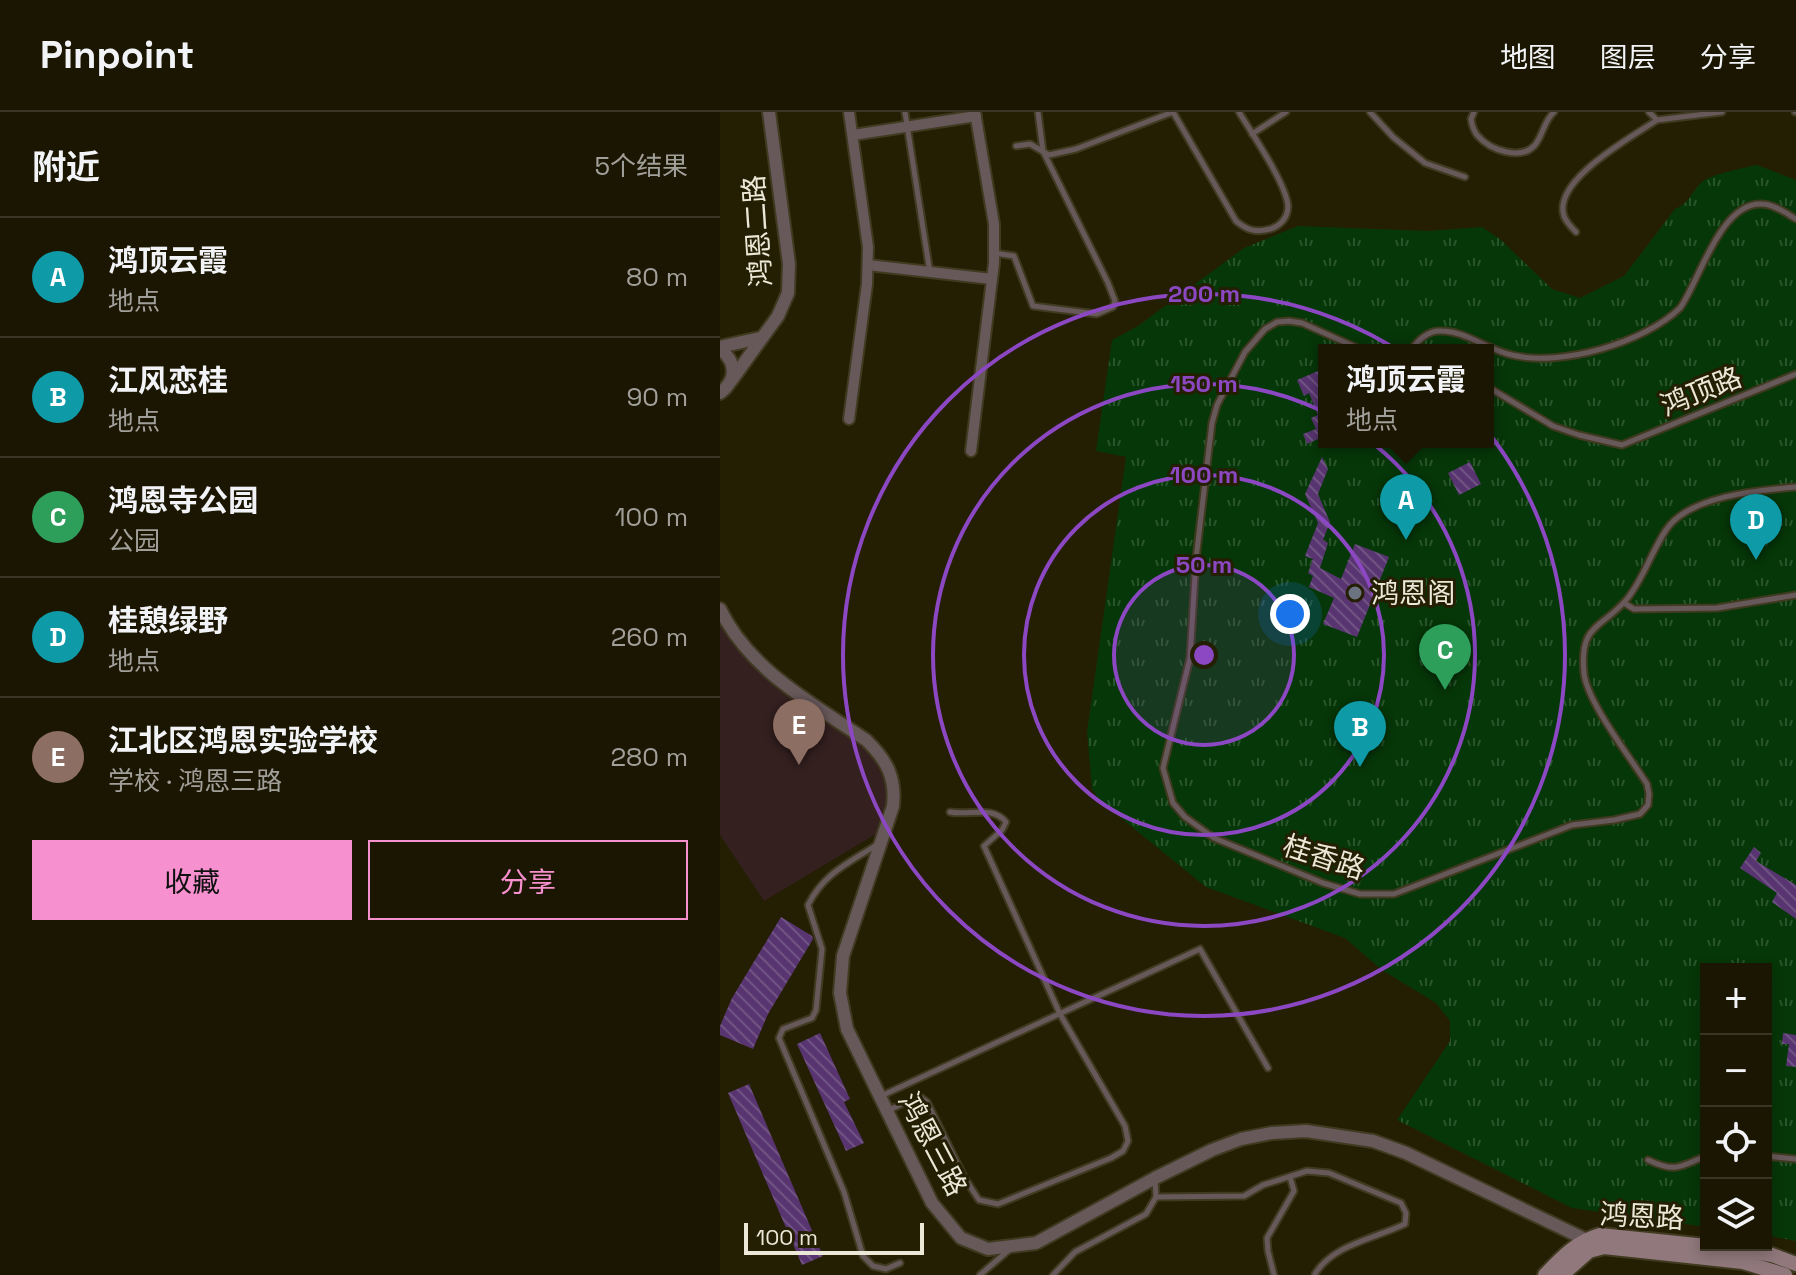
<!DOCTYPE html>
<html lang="zh">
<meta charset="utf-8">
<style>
:root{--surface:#1b1602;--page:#282311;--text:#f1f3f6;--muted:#a09f99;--line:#393524;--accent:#f790cf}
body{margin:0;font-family:"Space Grotesk","Noto Sans SC",sans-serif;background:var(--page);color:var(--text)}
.controls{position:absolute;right:24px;bottom:24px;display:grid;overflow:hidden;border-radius:0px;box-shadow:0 4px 12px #0003}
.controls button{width:72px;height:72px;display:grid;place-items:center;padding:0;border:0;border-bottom:2px solid var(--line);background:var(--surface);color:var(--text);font:40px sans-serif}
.scale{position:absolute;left:24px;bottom:20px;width:180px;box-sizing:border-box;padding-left:8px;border:4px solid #ebe8d7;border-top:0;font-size:22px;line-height:28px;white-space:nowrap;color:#ebe8d7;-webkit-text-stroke:6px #241e03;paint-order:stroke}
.you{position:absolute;left:570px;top:502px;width:28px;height:28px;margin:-20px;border:6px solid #fff;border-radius:50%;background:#1a73e8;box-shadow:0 0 0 12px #1a73e833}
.badge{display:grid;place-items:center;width:52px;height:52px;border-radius:50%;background:var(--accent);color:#fff;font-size:26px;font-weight:700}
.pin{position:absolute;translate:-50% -66px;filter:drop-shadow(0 2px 4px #0008)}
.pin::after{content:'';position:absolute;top:42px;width:28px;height:24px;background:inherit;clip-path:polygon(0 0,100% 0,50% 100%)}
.popup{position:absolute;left:598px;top:232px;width:176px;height:104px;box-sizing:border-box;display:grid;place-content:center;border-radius:0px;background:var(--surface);filter:drop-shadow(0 2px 6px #0005);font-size:26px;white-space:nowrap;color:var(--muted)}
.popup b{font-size:30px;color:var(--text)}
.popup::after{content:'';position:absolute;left:50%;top:100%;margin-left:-16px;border:16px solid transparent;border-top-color:var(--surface)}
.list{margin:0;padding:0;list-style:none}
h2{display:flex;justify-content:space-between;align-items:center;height:104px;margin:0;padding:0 32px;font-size:34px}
h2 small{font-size:26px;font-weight:400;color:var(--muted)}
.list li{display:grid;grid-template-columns:52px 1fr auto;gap:24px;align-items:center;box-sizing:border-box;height:120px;padding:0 32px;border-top:2px solid var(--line)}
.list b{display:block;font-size:30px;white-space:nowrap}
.list p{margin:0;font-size:26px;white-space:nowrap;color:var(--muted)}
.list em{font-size:26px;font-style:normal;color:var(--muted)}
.actions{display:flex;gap:16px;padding:24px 32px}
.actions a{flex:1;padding:18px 0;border:2px solid var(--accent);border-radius:0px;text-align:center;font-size:28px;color:var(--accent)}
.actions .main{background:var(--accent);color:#111}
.icon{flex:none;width:44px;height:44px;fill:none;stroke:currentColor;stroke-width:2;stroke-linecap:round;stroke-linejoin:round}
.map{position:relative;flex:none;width:1076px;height:1163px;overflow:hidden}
header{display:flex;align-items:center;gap:48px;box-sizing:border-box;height:112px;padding:0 40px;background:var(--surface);border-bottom:2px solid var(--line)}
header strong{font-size:38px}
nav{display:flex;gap:44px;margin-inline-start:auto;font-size:28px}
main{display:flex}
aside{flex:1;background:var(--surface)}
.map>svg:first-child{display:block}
.education{fill:#33201f}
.park{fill:url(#park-tufts);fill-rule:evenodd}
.building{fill:url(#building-back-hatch)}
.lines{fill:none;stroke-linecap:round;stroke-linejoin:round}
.service-casing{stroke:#403a21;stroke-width:9}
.minor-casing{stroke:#403a21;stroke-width:14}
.tertiary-casing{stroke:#403a21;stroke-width:16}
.secondary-casing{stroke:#403a21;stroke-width:18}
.service{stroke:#67585a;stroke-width:5}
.minor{stroke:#67585a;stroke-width:10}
.tertiary{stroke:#67585a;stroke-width:12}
.secondary{stroke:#90787c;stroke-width:14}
.ring{fill:none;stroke:#8c48c3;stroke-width:4}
.worship-dot{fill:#6b7280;stroke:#241e03;stroke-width:3}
.labels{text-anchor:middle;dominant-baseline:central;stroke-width:6;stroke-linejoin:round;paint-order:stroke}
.street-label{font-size:28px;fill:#ebe8d7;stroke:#241e03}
.poi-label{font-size:28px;fill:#ebe8d7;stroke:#241e03;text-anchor:start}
.centre{fill:#8c48c3;stroke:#241e03;stroke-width:4}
.ring-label{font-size:24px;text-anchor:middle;font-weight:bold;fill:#8c48c3;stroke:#241e03;stroke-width:6;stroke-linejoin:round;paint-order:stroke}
</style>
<header>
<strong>Pinpoint</strong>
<nav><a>地图</a><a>图层</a><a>分享</a></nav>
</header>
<main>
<aside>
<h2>附近<small>5个结果</small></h2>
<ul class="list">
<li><span class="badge" style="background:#0f9aa8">A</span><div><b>鸿顶云霞</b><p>地点</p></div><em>80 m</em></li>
<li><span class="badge" style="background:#0f9aa8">B</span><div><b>江风恋桂</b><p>地点</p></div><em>90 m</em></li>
<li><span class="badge" style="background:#2e9e5b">C</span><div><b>鸿恩寺公园</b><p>公园</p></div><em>100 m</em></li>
<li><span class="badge" style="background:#0f9aa8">D</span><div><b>桂憩绿野</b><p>地点</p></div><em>260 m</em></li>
<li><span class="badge" style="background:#8d6e63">E</span><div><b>江北区鸿恩实验学校</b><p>学校 · 鸿恩三路</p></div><em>280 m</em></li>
</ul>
<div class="actions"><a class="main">收藏</a><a>分享</a></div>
</aside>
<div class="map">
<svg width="1076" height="1163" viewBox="0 0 1076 1163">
<defs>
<pattern id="park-tufts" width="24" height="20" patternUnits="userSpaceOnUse" patternTransform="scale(2)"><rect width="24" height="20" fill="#063708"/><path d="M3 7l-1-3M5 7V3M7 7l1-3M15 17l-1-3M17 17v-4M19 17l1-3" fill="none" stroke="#2a542b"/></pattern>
<pattern id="building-back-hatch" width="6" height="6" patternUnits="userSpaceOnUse" patternTransform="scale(2)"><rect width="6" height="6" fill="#583570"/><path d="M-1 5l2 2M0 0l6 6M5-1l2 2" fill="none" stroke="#705284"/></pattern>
</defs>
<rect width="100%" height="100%" fill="#241e03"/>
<path class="education" d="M 0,510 L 16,536 L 44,565 L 141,632 L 153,645 L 168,676 L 168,691 L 156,722 L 44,789 L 0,723 Z"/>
<path class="park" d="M 1037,53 L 1076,68 L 1076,1129 L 1046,1123 L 1046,857 L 986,857 L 986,1115 L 852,1096 L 677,1008 L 730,929 L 730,909 L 716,891 L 662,858 L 625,826 L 486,775 L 380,689 L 372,677 L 367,620 L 406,345 L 376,339 L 392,228 L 418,214 L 524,136 L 578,114 L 708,119 L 762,115 L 780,127 L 832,177 L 860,186 L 904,164 L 955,97 C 969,92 971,80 982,70 C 991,62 1024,56 1037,53 ZM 604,238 L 768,238 L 768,330 L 604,330 Z"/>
<g class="building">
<path d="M 598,259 L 604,271 L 604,275 L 600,277 L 604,285 L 604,335 L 600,326 L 587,332 L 583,322 L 596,317 L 591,306 L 598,303 L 589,281 L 584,284 L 577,268 Z"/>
<path d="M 602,345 L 608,357 L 598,382 L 610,410 L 603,428 L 608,431 L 600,456 L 621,467 L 635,432 L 669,445 L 637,525 L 603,512 L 614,486 L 589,475 L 593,464 L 588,461 L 593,447 L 585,444 L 598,411 L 585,382 Z"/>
<path d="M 750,350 L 761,372 L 739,383 L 728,361 Z"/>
<path d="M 1034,735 L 1041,741 L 1036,749 L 1076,773 L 1076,807 L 1052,790 L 1057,781 L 1020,756 Z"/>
<path d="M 61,805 L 92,824 L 93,827 L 48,902 L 33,937 L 0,923 L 0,914 L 12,886 Z"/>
<path d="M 100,921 L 130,987 L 124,990 L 144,1031 L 126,1039 L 77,932 Z"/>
<path d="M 1063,921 L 1076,923 L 1076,955 L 1066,954 L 1069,932 L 1062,932 Z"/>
<path d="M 29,972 L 103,1144 L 82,1153 L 8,981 Z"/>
</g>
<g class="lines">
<defs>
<g id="service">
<path d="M 185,0 L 210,161"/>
<path d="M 453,0 L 516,109 C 527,118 535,121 550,117 C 560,114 568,106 568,94 C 566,71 532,22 519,0"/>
<path d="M 650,0 L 673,25 L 705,51 L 745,65"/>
<path d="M 754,0 L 751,7 C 752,13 754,20 758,24 C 770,38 801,49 815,33 C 823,23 824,9 834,0"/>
<path d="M 929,0 L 937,8 L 1002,0"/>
<path d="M 1075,0 L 1076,0"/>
<path d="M 532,22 L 566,0"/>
<path d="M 296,34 L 310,32 L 329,43 L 356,37 L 453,0"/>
<path d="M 856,120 C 852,116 846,110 844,104 C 832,68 912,25 937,8"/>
<path d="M 274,141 L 294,144 L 313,194 L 377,202 L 393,195 L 395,189 L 388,171 L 323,39 L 318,0"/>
<path d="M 642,238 L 582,211 L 569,209 L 557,210 L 545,217 L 525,240 L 497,293 L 492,311 L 476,447 L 470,546 L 443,656 L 453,691 L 465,705 L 494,726 L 603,771 L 640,782 L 674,782 L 852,713 L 894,708 L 920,702 L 928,693 L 929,682 L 927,672 C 910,645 867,590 864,561 C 859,511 882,517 907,487 C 924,466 931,440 946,418 C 968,384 1039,378 1076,375"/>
<path d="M 691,238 C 698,228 709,218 721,219 C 746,219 768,238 792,243 C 841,255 924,231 960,196 C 980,168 1000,90 1042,92 C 1053,92 1066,101 1076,107"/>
<path d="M 768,275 L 833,314 L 859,323 L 902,333 L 1076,262"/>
<path d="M 904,491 L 914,497 L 997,496 L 1076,483"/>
<path d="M 158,732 C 129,751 104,761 88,793 L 102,837 L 96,898 L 92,906 L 63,917 L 59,926 L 124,1080 L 143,1144 L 153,1154 L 166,1157 L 180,1151"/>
<path d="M 161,984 L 480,837 L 548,956"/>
<path d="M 169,998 L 199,984 L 207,990 L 244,1065 L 259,1088 L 278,1092 L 391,1046 L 403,1039 L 408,1029 L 405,1014 L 340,902 L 264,734 L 282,718 L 286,710 C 272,693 249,704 230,700"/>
<path d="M 1046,1044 L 1076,1047"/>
<path d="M 928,1048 C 956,1061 959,1055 986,1044"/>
<path d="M 436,1085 L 524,1084 L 543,1073 L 587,1059 L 609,1061 L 681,1091 L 686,1101 L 685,1112 C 656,1126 612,1133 595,1162"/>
<path d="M 260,1163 L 290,1137"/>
<path d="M 333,1163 L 355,1140 L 426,1102 L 436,1085 L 435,1067"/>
<path d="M 554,1163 L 548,1139 L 547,1126 L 574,1079 L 570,1065"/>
</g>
<g id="minor">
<path d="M 133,23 L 256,4"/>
<path d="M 148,153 L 272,167"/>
<path d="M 129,307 L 147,172 L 148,135 L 129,0"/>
<path d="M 251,339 L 274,151 L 274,112 L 255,0"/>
</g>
<g id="tertiary">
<path d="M 0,235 L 40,226"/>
<path d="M 0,237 C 17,250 17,268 0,281"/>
<path d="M 11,269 L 58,204 L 68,181 L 69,152 L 49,0"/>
<path d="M 0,497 C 30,559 92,591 146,628 C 167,648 176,666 173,694 L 123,844 L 120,881 L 127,917 L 212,1091 L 241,1126 L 268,1137 L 316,1131 L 435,1066 L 492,1038 L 521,1027 L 552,1021 L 586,1019 L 653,1029 L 686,1041 L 873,1131"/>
</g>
<g id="secondary">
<path d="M 825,1163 C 842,1145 856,1130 880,1123 L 1025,1138 L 1052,1143 L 1076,1152"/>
<path d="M 842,1163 L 869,1139 L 884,1135 L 1023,1150 L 1065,1163"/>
</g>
</defs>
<use href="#service" class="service-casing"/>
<use href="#minor" class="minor-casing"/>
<use href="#tertiary" class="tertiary-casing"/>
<use href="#secondary" class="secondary-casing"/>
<use href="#service" class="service"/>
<use href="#minor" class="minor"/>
<use href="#tertiary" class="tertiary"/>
<use href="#secondary" class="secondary"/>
</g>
<circle cx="484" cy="543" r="90" fill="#8c48c3" fill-opacity=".12"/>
<g class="ring">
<circle cx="484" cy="543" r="90"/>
<circle cx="484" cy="543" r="180"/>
<circle cx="484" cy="543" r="271"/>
<circle cx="484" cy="543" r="361"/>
</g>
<circle class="worship-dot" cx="635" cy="481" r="8"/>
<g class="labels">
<g class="street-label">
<text transform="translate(37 119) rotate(-94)">鸿恩二路</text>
<text transform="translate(981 279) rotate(-22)">鸿顶路</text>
<text transform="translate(604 745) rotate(18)">桂香路</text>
<text transform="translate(213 1032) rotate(62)">鸿恩三路</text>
<text transform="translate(922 1104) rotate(3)">鸿恩路</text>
</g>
<g class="poi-label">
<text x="651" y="481">鸿恩阁</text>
</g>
</g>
<circle cx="484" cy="543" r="12" class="centre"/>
<g class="ring-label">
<text x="484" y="190">200 m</text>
<text x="484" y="280">150 m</text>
<text x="484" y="371">100 m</text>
<text x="484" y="461">50 m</text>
</g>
</svg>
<div class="controls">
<button>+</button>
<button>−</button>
<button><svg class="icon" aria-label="locate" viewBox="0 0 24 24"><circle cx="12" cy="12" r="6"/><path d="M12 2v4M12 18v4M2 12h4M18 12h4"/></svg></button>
<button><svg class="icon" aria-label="layers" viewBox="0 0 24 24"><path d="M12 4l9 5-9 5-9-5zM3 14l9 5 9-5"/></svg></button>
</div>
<div class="scale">100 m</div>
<div class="you"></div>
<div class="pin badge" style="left:686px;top:428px;background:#0f9aa8">A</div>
<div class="popup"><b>鸿顶云霞</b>地点</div>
<div class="pin badge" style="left:640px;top:655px;background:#0f9aa8">B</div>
<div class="pin badge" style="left:725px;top:578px;background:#2e9e5b">C</div>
<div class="pin badge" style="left:1036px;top:448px;background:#0f9aa8">D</div>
<div class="pin badge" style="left:79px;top:653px;background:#8d6e63">E</div>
</div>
</main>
